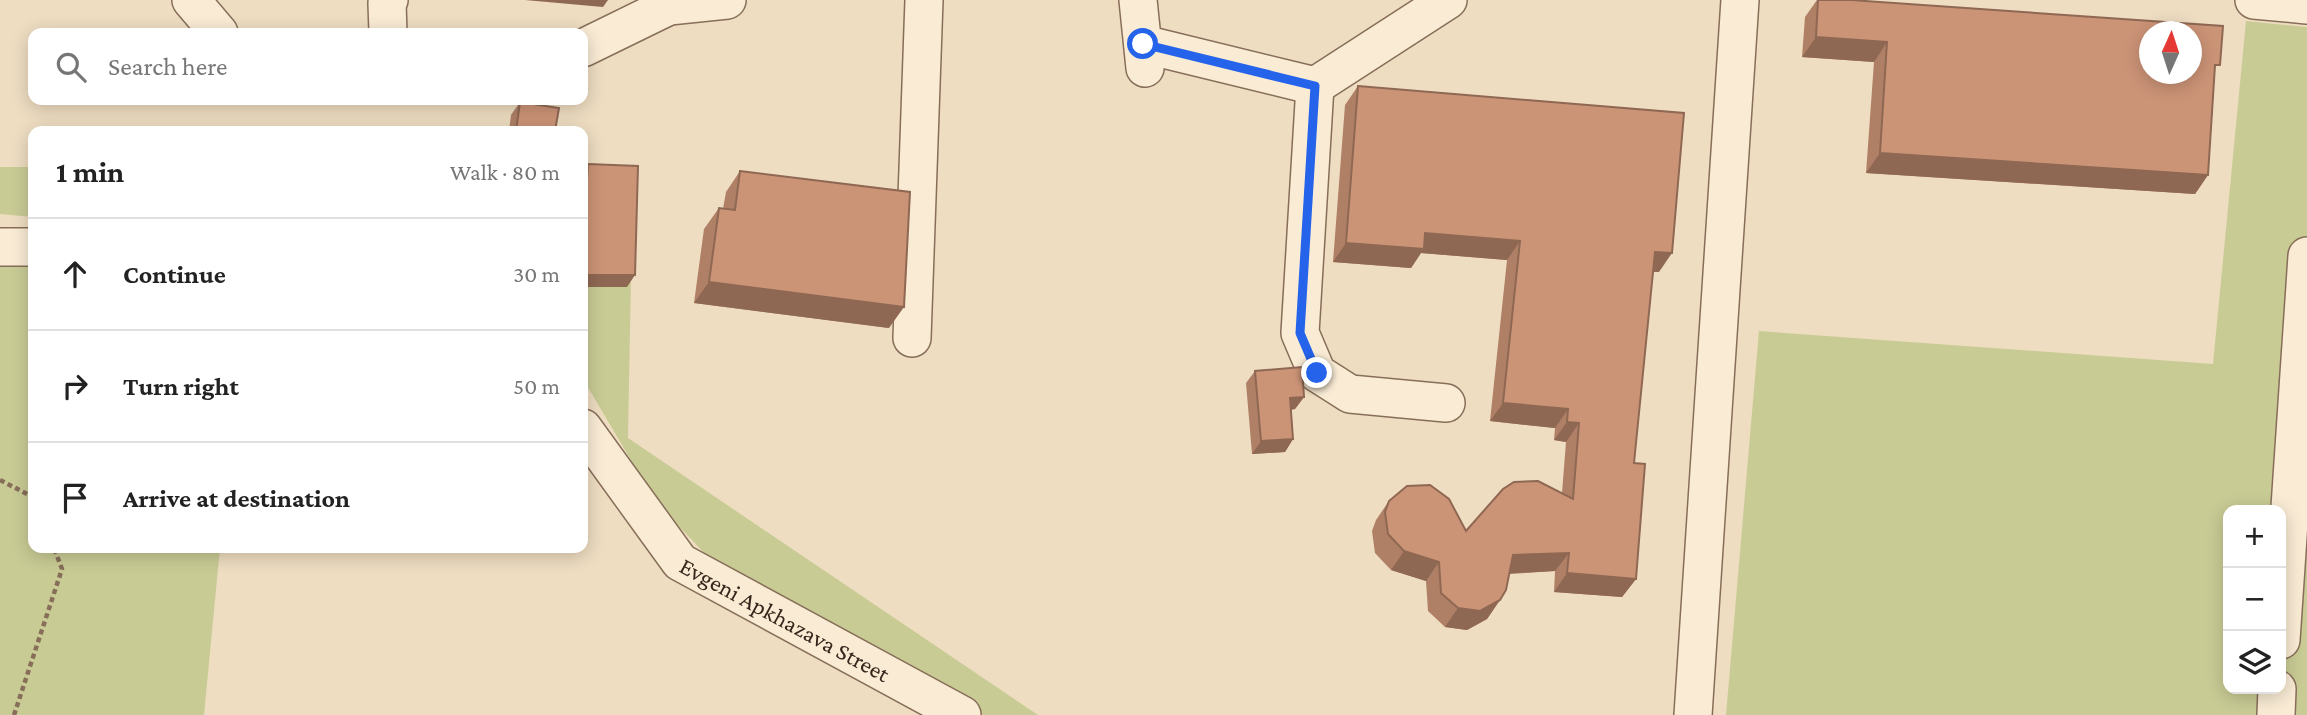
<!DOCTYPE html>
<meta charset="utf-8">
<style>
:root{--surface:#fff;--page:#f2f2f2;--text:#222;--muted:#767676;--line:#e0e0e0}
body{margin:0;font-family:"Crimson Pro",serif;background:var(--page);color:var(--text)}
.controls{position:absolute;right:21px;bottom:21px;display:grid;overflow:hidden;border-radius:14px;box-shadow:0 4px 18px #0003}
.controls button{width:63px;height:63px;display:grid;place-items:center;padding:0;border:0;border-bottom:2px solid var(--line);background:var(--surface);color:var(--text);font:35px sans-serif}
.compass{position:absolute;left:2139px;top:21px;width:63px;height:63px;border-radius:50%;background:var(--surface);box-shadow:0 4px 18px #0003;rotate:3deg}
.stop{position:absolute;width:21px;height:21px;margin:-16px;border:5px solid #2563eb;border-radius:50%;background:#fff}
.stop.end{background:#2563eb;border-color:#fff;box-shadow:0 2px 7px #0008}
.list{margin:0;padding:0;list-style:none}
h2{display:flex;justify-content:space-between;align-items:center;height:91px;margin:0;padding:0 28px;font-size:30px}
h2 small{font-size:23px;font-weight:400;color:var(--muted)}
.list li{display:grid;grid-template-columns:46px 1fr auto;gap:21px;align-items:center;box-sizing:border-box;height:112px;padding:0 28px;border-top:2px solid var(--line)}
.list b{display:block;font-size:26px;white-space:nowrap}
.list em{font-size:23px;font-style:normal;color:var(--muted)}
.icon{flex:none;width:38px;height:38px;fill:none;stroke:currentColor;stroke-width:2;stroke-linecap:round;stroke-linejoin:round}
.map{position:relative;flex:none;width:2307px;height:715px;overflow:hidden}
.search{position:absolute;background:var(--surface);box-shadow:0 4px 18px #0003;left:28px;top:28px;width:560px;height:77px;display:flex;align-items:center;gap:18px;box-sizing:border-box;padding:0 24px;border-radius:14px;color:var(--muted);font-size:26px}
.panel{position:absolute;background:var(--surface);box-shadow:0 4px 18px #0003;left:28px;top:126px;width:560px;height:427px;border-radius:14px}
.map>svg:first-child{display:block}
.green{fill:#c9cb95;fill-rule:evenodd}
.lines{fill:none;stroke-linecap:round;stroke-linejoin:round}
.minor-casing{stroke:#876e59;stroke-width:40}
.path{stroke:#876e59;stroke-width:4.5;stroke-dasharray:5 3.5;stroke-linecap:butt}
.minor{stroke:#f9ebd4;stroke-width:37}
.wall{fill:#af7f66}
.shaded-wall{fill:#8f6853}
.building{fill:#cc9477;stroke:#8f6853;stroke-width:2;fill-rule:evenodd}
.route{stroke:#2563eb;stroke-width:9}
.labels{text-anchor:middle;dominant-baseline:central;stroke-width:5;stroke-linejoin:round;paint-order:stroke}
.street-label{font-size:24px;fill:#36271d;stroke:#f5e8d0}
</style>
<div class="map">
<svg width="2307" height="715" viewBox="0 0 2307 715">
<rect width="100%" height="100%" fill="#eeddc1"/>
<g class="green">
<path d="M 2246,21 L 2307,27 L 2307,715 L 1726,715 L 1759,331 L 2213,364 ZM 2228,510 L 2281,510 L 2281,689 L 2228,689 Z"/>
<path d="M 0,167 L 33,167 L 33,217 L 0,214 Z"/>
<path d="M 583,167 L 633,167 L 628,438 L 1038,715 L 979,715 L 708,557 L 655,501 L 583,379 Z"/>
<path d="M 0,261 L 33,261 L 33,548 L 220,548 L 204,715 L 0,715 Z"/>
</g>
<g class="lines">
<defs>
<g id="minor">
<path d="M 191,0 L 219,33"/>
<path d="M 670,0 L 669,6 L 727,0"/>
<path d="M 1138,0 L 1145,68"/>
<path d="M 2254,0 L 2307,5"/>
<path d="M 388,33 L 387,3 L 389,0"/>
<path d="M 1143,44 L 1315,86 L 1448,0"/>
<path d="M 583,48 L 669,6"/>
<path d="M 1315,86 L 1300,333 L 1317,373 L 1350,394 L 1446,403"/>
<path d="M 0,247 L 33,247"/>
<path d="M 912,338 L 924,0"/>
<path id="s1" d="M 583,428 L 680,562 L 962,715"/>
<path d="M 2281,640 L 2307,256"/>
<path d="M 1693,715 L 1740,0"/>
<path d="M 2276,715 L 2277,689"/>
</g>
</defs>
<use href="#minor" class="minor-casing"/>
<g class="path">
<path d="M 0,480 L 33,497"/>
<path d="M 14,715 L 62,569 L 54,548"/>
</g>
<use href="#minor" class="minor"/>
</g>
<g class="wall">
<path d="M 1817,0 L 1851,0 L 2215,72 L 2208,175 L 2195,194 L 1866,173 L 1874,62 L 1802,57 L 1805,17 Z"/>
<path d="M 1358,86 L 1659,272 L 1653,272 L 1634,463 L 1636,579 L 1622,597 L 1554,592 L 1555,571 L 1509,574 L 1500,600 L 1487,619 L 1467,630 L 1445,627 L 1428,611 L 1426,581 L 1391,570 L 1375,553 L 1372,531 L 1376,520 L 1389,501 L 1466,531 L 1562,493 L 1566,442 L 1554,440 L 1555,428 L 1490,421 L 1507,260 L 1421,253 L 1411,268 L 1333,262 L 1345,105 Z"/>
<path d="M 520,102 L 555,131 L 509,131 L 511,115 Z"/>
<path d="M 588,164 L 627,287 L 583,287 L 583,170 Z"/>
<path d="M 740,171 L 889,328 L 694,303 L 704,229 L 719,208 L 723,209 L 726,192 Z"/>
<path d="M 1255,371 L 1304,397 L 1295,409 L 1291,410 L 1293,439 L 1285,452 L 1252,454 L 1246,383 Z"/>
</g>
<g class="shaded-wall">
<path d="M 525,0 L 608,0 L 603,7 Z"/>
<path d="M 1816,37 L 1887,42 L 1874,62 L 1802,57 Z"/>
<path d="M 1880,153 L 2208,175 L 2195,194 L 1866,173 Z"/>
<path d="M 1425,233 L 1520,241 L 1507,260 L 1421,253 L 1411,268 L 1333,262 L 1346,243 Z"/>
<path d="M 1655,252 L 1672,253 L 1659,272 L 1642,271 Z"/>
<path d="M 583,275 L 635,275 L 627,287 L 583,287 Z"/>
<path d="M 709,282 L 904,307 L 889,328 L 694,303 Z"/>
<path d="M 1304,397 L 1295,409 L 1281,410 L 1290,398 Z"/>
<path d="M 1503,403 L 1568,409 L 1555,428 L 1490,421 Z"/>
<path d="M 1567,422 L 1579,423 L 1566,442 L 1554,440 Z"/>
<path d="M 1293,439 L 1285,452 L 1252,454 L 1261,441 Z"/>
<path d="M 335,548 L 360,548 L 359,550 Z"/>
<path d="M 1404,551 L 1439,562 L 1426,581 L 1391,570 Z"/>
<path d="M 1569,553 L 1555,571 L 1500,574 L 1513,555 Z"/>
<path d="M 1567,573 L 1636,579 L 1622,597 L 1554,592 Z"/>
<path d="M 1500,600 L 1487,619 L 1467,630 L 1445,627 L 1458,608 Z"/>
</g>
<g class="building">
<path d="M 1818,0 L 1851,0 L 2223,26 L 2220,65 L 2215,65 L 2208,175 L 1880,153 L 1887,42 L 1816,37 ZM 2150,32 L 2192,32 L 2192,74 L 2150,74 Z"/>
<path d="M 1358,86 L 1684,113 L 1672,253 L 1655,252 L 1634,463 L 1645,464 L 1636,579 L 1567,573 L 1569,553 L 1513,555 L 1506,590 L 1500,600 L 1480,611 L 1458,608 L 1441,593 L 1439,562 L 1404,551 L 1388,534 L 1385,512 L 1389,501 L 1407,486 L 1430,485 L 1449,499 L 1466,531 L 1503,489 L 1514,482 L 1538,481 L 1573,499 L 1579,423 L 1567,422 L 1568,409 L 1503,403 L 1520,241 L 1425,233 L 1424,249 L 1346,243 Z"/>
<path d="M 520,102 L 559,108 L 555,131 L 516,131 Z"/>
<path d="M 588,164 L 638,166 L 635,275 L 583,275 L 583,212 L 585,211 Z"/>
<path d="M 740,171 L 910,192 L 904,307 L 709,282 L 719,208 L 735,210 Z"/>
<path d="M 1302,367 L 1304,397 L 1290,398 L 1293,439 L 1261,441 L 1255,371 Z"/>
</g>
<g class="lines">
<path class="route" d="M 1143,44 L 1315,86 L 1300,333 L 1317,373"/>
</g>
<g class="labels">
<g class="street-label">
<text stroke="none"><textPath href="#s1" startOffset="285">Evgeni Apkhazava Street</textPath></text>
</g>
</g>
</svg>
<div class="controls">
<button>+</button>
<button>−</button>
<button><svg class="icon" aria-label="layers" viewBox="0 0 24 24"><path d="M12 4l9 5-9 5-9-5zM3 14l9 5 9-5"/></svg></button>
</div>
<svg class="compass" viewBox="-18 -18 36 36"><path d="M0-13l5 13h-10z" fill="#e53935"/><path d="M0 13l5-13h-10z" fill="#767676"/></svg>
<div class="stop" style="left:1143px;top:44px"></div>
<div class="stop end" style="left:1317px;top:373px"></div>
<div class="search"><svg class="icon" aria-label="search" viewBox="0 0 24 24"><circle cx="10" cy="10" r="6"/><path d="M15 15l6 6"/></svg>Search here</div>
<section class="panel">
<h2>1 min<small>Walk · 80 m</small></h2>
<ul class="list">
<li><svg class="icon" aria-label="ahead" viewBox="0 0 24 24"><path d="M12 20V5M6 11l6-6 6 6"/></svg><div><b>Continue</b></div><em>30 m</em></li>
<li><svg class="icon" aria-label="right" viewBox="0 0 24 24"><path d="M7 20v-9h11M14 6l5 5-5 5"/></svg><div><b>Turn right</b></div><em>50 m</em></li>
<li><svg class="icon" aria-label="arrive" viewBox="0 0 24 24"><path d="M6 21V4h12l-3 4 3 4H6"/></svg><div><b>Arrive at destination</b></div></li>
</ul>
</section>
</div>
